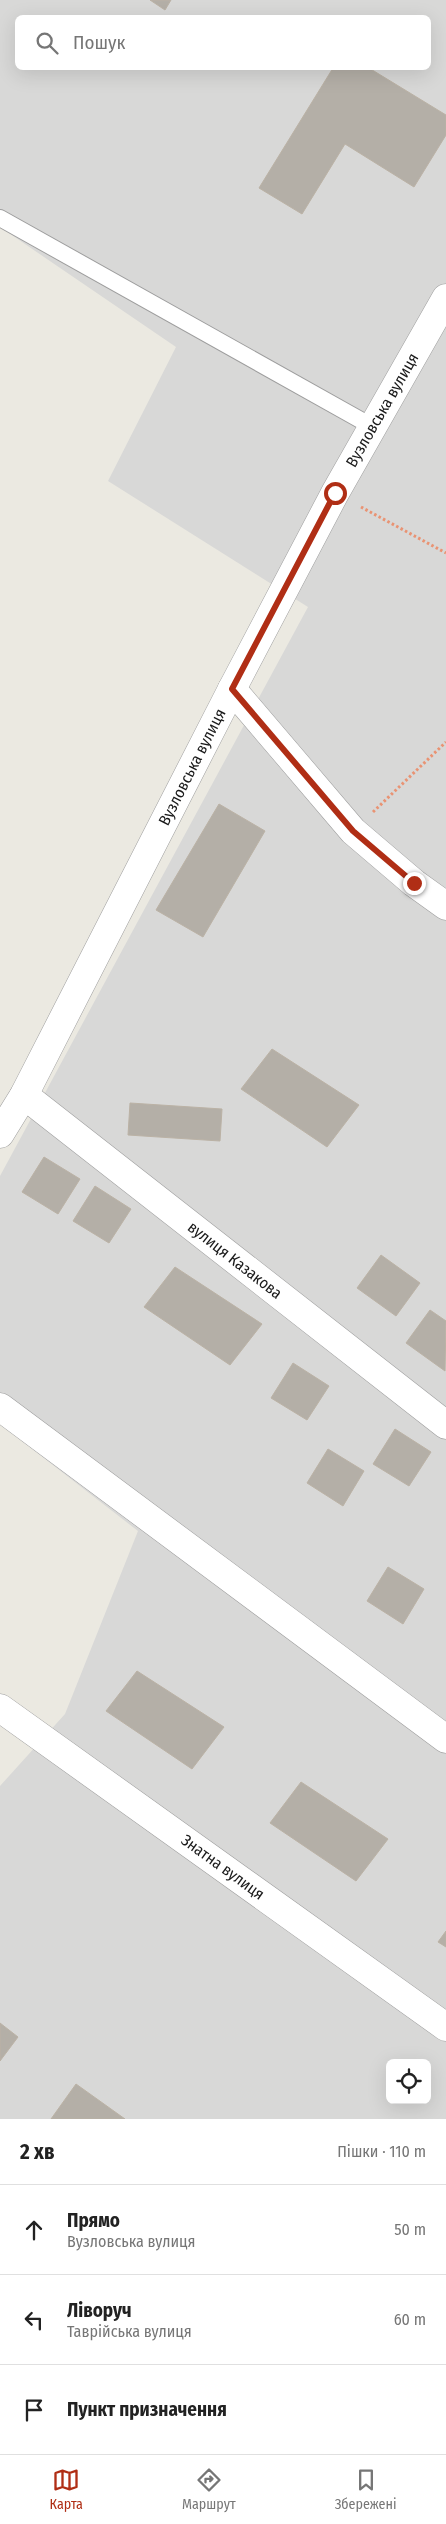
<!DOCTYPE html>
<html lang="uk">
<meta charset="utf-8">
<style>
:root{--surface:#fff;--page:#f6f6f6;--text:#222;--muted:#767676;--line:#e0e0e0;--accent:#b02e15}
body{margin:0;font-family:"Fira Sans Condensed",sans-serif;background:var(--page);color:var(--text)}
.controls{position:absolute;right:15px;bottom:15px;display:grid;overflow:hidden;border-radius:8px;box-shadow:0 5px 20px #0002}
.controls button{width:45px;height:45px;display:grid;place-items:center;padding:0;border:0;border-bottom:1px solid var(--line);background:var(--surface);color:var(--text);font:25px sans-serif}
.stop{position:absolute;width:15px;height:15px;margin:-11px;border:4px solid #b02e15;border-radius:50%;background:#fff}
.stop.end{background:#b02e15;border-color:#fff;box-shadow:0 1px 5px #0008}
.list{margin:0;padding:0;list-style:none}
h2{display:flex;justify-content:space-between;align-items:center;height:65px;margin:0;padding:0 20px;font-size:21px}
h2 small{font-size:16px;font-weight:400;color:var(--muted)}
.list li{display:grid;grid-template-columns:32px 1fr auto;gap:15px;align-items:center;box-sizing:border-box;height:90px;padding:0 20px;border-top:1px solid var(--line)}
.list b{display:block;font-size:19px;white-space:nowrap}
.list p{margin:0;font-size:16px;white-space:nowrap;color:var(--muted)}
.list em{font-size:16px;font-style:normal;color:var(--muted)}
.icon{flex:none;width:28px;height:28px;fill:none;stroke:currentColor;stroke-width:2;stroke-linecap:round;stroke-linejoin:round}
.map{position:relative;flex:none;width:446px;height:2119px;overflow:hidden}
.search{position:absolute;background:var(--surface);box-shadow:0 5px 20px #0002;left:15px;right:15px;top:15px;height:55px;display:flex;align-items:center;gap:12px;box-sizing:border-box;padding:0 18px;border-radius:8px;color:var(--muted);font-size:19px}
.sheet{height:335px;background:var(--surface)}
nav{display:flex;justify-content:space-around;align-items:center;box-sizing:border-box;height:70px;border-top:1px solid var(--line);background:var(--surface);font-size:14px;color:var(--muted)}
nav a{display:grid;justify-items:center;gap:2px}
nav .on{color:var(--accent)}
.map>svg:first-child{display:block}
.residential{fill:#d8d8d7;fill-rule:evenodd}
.building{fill:#b4afa7;stroke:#bbb2a5}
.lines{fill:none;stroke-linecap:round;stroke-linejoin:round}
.service-casing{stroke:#9e9e9e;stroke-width:18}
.minor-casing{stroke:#9e9e9e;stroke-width:29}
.path{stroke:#e99373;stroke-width:3;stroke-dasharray:2.5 2.5;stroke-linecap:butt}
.service{stroke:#fff;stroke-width:16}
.minor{stroke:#fff;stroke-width:28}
.route{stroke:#b02e15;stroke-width:6}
.labels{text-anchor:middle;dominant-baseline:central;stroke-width:4;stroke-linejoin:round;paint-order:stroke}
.street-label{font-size:16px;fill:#1a1a1a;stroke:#fff}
</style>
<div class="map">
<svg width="446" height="2119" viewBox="0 0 446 2119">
<rect width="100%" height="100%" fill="#ebe9e1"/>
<path class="residential" d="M 0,0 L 446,0 L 446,2119 L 0,2119 L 0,1786 L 65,1714 L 138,1531 L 0,1424 L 0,1176 L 308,607 L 108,481 L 176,347 L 0,227 ZM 18,18 L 428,18 L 428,68 L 18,68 ZM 390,2063 L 427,2063 L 427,2100 L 390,2100 Z"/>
<g class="building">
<path d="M 150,0 L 171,0 L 165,10 Z"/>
<path d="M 333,68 L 369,68 L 446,115 L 446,135 L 414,187 L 345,144 L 302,214 L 259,188 Z"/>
<path d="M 219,804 L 265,831 L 203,937 L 156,910 Z"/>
<path d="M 272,1049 L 359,1105 L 327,1147 L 241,1089 Z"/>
<path d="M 130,1103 L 222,1109 L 220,1141 L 128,1135 Z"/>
<path d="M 44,1157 L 80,1179 L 58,1214 L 22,1192 Z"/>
<path d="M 95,1186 L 131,1209 L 109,1243 L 73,1221 Z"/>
<path d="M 381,1255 L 420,1283 L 396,1316 L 357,1288 Z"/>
<path d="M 175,1267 L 262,1324 L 230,1365 L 144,1307 Z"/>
<path d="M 430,1310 L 446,1321 L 445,1371 L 406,1343 Z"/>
<path d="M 293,1363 L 329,1386 L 307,1420 L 271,1398 Z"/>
<path d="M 395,1429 L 431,1452 L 409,1486 L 373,1464 Z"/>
<path d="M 328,1449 L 364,1471 L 343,1506 L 307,1483 Z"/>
<path d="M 388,1567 L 424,1589 L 403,1624 L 367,1601 Z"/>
<path d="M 137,1671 L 224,1727 L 192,1769 L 106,1711 Z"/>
<path d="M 301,1782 L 388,1839 L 356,1881 L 270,1823 Z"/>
<path d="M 446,1931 L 446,1947 L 438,1942 Z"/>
<path d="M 0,2023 L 18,2037 L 0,2061 Z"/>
<path d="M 76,2084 L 125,2119 L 51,2119 Z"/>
</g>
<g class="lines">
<defs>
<path id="service" d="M 0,218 L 373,427"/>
<g id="minor">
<path d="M 232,689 L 353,831 L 414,883 L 446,906"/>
<path d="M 24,1095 L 446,1425"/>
<path d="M 0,1134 L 24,1095 L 232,689 L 335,493 L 446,298"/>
<path d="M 0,1407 L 446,1739"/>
<path d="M 0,1708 L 446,2027"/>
</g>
</defs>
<use href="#service" class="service-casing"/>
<use href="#minor" class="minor-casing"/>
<g class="path">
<path d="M 361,507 L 446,553"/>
<path d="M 373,812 L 446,742"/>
</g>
<use href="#service" class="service"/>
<use href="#minor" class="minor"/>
</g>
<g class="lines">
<path class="route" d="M 335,493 L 232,689 L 353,831 L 414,883"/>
</g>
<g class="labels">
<g class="street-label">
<text transform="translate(382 410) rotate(-60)">Вузловська вулиця</text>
<text transform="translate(192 767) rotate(-63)">Вузловська вулиця</text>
<text transform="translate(235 1260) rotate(38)">вулиця Казакова</text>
<text transform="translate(223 1867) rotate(36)">Знатна вулиця</text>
</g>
</g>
</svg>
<div class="controls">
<button><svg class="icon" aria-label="locate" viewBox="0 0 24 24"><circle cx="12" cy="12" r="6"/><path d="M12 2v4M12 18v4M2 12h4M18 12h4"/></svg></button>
</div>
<div class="stop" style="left:335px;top:493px"></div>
<div class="stop end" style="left:414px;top:883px"></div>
<div class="search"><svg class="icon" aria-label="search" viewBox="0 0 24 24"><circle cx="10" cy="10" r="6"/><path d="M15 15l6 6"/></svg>Пошук</div>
</div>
<section class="sheet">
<h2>2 хв<small>Пішки · 110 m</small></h2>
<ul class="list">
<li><svg class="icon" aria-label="ahead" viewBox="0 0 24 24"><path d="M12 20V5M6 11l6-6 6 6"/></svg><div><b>Прямо</b><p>Вузловська вулиця</p></div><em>50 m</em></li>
<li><svg class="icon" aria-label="left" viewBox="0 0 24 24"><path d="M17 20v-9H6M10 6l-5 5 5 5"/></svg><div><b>Ліворуч</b><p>Таврійська вулиця</p></div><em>60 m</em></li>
<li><svg class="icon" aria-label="arrive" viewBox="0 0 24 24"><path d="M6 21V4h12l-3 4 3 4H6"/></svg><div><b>Пункт призначення</b></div></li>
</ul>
</section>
<nav>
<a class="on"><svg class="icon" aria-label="map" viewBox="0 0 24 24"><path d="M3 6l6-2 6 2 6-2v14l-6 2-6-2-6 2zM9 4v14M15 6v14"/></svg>Карта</a>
<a><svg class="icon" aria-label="directions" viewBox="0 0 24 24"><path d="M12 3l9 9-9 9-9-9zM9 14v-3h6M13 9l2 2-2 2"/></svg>Маршрут</a>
<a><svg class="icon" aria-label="saved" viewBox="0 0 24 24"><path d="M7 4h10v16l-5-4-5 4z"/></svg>Збережені</a>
</nav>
